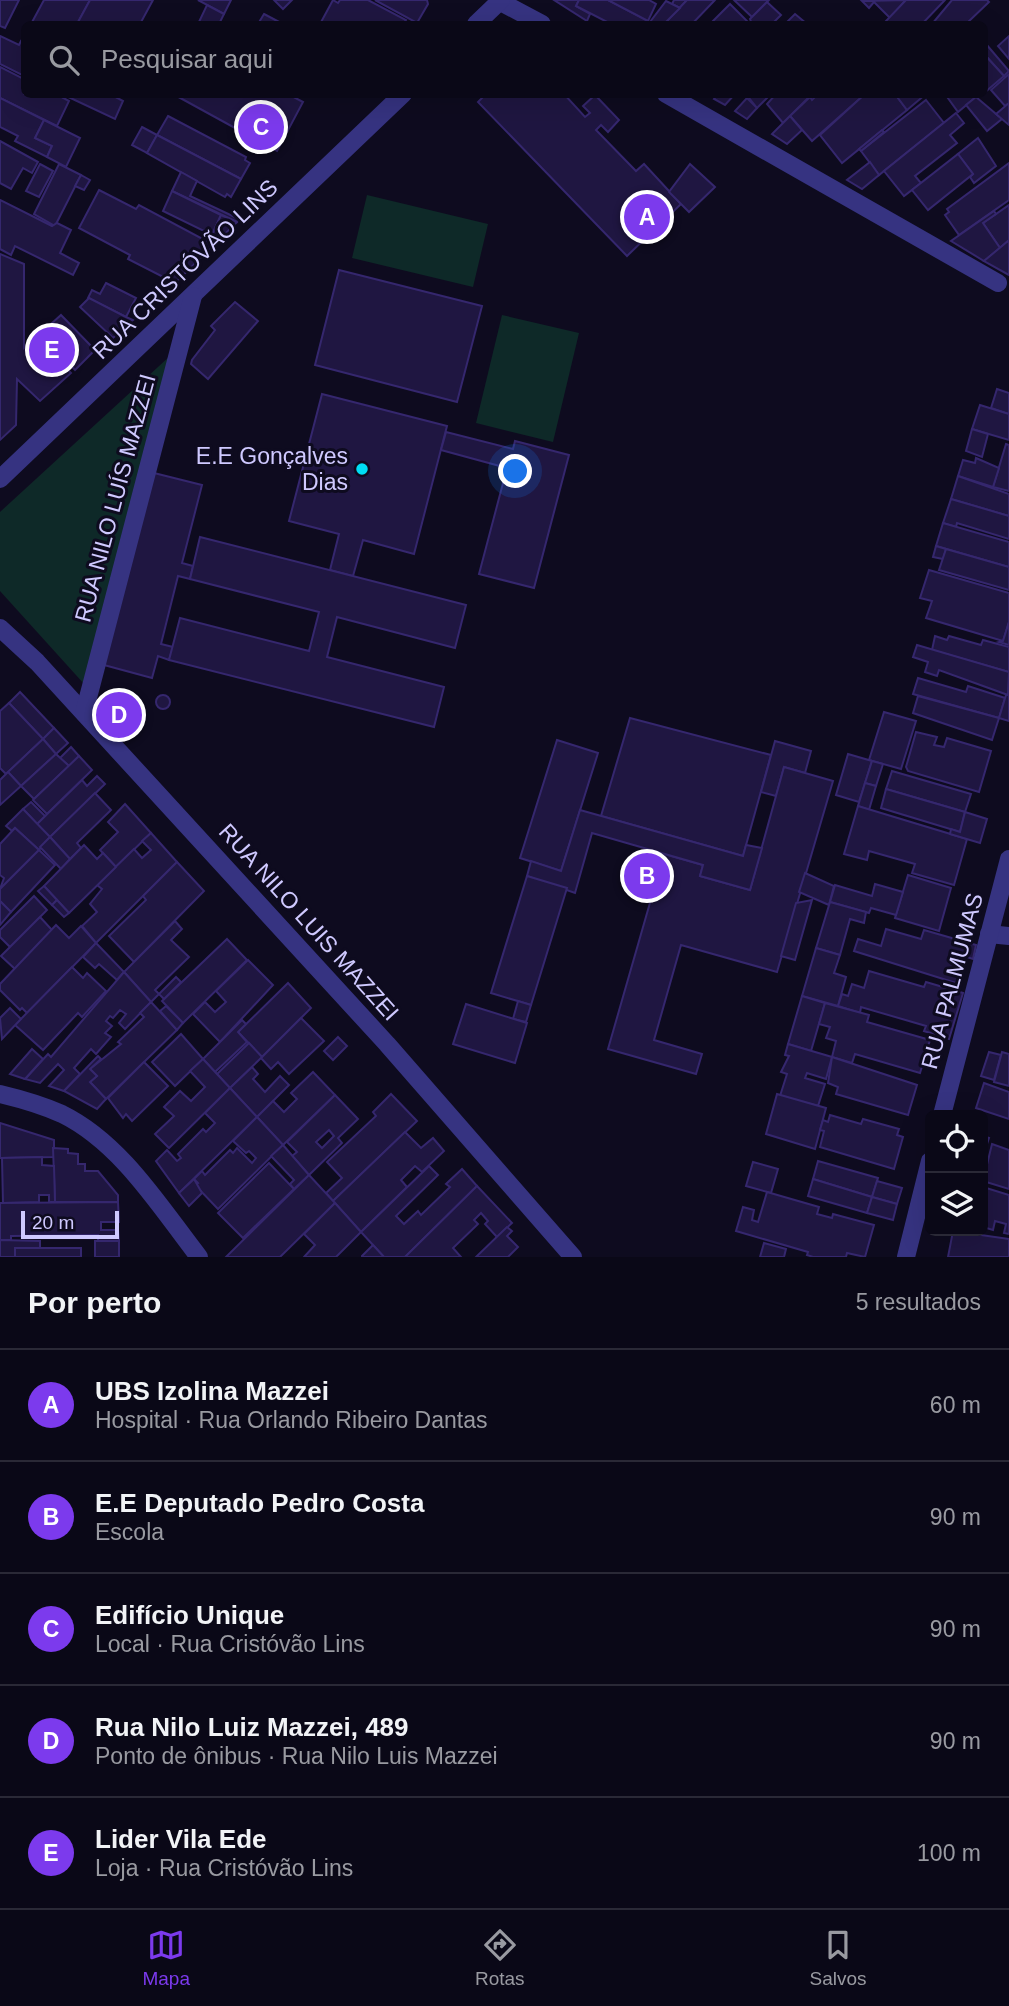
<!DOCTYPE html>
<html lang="pt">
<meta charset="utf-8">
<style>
:root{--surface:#0a0817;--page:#131120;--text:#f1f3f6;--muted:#999aa1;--line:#2a2936;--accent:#7c3aed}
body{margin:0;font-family:Arial,sans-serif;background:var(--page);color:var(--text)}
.controls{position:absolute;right:21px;bottom:21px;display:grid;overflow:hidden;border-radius:10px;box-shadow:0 7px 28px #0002}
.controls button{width:63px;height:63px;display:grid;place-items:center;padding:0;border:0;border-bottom:2px solid var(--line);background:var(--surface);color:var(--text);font:35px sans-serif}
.scale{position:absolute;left:21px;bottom:18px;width:98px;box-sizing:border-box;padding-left:7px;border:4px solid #cfc9ff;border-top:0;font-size:19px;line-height:24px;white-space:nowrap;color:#cfc9ff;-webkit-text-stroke:5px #0e0b1f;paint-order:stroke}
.you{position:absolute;left:516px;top:472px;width:24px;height:24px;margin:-18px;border:5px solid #fff;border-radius:50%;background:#1a73e8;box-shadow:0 0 0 10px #1a73e833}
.badge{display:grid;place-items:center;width:46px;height:46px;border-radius:50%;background:var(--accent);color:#fff;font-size:23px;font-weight:700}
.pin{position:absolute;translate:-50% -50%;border:4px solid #fff;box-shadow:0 2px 7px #0006}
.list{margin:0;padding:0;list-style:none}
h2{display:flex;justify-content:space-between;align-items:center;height:91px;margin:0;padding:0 28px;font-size:30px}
h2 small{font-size:23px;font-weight:400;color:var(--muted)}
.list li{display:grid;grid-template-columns:46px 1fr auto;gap:21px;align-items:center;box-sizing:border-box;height:112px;padding:0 28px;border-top:2px solid var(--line)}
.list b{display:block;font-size:26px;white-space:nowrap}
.list p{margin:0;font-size:23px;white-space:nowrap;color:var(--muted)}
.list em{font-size:23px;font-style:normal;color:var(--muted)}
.icon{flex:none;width:38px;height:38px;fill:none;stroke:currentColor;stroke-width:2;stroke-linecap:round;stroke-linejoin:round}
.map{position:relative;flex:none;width:1009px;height:1257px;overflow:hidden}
.search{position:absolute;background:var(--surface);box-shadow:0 7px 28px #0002;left:21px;right:21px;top:21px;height:77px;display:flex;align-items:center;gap:18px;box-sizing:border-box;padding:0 24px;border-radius:10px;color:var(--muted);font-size:26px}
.sheet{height:651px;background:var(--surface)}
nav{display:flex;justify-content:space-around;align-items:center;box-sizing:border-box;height:98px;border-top:2px solid var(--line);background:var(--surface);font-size:19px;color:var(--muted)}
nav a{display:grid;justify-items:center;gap:4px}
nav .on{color:var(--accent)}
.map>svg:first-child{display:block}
.green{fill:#0e2928}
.building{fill:#1f1641;stroke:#35276e;stroke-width:2;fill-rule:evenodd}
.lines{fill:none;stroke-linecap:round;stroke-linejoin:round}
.minor{stroke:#363381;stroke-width:18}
.poi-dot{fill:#00ddf4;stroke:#0e0b1f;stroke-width:2.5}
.labels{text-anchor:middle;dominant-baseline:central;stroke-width:6;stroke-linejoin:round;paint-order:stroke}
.street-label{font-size:23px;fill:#cfc9ff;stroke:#0e0b1f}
.poi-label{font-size:23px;fill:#cfc9ff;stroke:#0e0b1f;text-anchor:end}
</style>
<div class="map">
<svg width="1009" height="1257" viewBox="0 0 1009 1257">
<rect width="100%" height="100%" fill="#0e0b1f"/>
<g class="green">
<path d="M 367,195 L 488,224 L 473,287 L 352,258 Z"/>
<path d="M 502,315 L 579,333 L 553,442 L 476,423 Z"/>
<path d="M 170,356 L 85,685 L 0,591 L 0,512 Z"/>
</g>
<g class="building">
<path d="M 0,0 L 19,0 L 5,28 L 0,26 Z"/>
<path d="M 44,0 L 90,0 L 77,24 L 31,24 Z"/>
<path d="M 90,0 L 153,0 L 140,24 L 77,24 Z"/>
<path d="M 198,0 L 231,0 L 224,14 Z"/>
<path d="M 274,0 L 292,0 L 283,9 Z"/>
<path d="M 333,0 L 338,3 L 340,0 L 368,0 L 406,20 L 403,24 L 320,24 Z"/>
<path d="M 375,0 L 427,0 L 428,4 L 417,23 Z"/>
<path d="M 554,0 L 579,0 L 576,6 L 590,14 L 587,21 Z"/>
<path d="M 579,0 L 608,0 L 648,21 L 646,24 L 611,24 L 576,6 Z"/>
<path d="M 608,0 L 649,0 L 656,4 L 648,21 Z"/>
<path d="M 674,0 L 687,0 L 680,8 L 672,4 Z"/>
<path d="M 687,0 L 715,0 L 692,24 L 664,24 Z"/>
<path d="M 734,0 L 769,0 L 752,17 Z"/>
<path d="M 906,0 L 890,18 L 874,2 L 869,8 L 862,1 Z"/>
<path d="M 906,0 L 945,0 L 922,24 L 888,24 L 885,22 Z"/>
<path d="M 952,0 L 987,0 L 989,2 L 966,24 L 932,24 Z"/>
<path d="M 666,1 L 680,8 L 664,24 L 650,22 Z"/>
<path d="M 767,2 L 781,15 L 772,24 L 752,24 L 750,19 Z"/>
<path d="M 730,4 L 748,22 L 745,24 L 710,24 Z"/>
<path d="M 207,5 L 224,14 L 219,24 L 198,24 Z"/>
<path d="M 264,14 L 283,24 L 258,24 Z"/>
<path d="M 795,14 L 807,24 L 785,24 Z"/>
<path d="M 0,36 L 19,45 L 21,41 L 24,43 L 24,76 L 0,64 Z"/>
<path d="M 1009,36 L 1009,59 L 998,46 Z"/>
<path d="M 986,44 L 1009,71 L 1004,76 L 984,54 Z"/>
<path d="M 984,54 L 1004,76 L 984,93 Z"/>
<path d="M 0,67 L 24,79 L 24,94 L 56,94 L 69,101 L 57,126 L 0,98 Z"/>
<path d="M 1009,74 L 1009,103 L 1005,106 L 991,90 Z"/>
<path d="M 62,94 L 110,94 L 123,101 L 115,119 Z"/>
<path d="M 173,94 L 288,94 L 303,102 L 277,151 Z"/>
<path d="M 486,94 L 564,94 L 585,117 L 590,113 L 583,106 L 595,95 L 619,120 L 608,132 L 601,125 L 596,130 L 636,171 L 644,164 L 681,204 L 627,256 L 478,102 Z"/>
<path d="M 718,94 L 735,94 L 725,105 L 714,99 Z"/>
<path d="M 746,94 L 771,94 L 757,108 Z"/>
<path d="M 776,94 L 812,94 L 783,123 L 767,104 Z"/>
<path d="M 818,94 L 865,94 L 812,141 L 790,116 L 810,97 L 812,100 Z"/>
<path d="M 865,94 L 895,94 L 907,110 L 842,163 L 820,135 Z"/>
<path d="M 895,94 L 910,96 L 926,94 L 907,110 Z"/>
<path d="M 945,94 L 974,94 L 976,97 L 958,112 Z"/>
<path d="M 976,97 L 1002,119 L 987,131 L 966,105 Z"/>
<path d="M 0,98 L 44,120 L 35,138 L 52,146 L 47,157 L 15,141 L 18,136 L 0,127 Z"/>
<path d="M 747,98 L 757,108 L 747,119 L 735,111 Z"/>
<path d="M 926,100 L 944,123 L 879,175 L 861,151 Z"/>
<path d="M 1009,103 L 1009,125 L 996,114 Z"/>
<path d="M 956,113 L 964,123 L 950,135 L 957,143 L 915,176 L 921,183 L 904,196 L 884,171 Z"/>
<path d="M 168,116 L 246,157 L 245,160 L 250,163 L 241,179 L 157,135 Z"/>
<path d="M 790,116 L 802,130 L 787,144 L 772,134 Z"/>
<path d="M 44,120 L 80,138 L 66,167 L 47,157 L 52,146 L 35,138 Z"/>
<path d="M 142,127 L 157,135 L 147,153 L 132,145 Z"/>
<path d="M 882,130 L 884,132 L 861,151 L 859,149 Z"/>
<path d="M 157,135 L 241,179 L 231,197 L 227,194 L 225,197 L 147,153 Z"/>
<path d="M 978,138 L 996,166 L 974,183 L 970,177 L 973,174 L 958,154 Z"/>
<path d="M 0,141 L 38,162 L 32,173 L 23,168 L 11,189 L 0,183 Z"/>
<path d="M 958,154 L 973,174 L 928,210 L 912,190 Z"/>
<path d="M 870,162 L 879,175 L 862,189 L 847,180 Z"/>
<path d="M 1009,163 L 1009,200 L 959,235 L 945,215 L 949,212 L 947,209 Z"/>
<path d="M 40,164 L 53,171 L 39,197 L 26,191 Z"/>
<path d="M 59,164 L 81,175 L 55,226 L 34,214 Z"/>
<path d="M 690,164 L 715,187 L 689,212 L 669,192 Z"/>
<path d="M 181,172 L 197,181 L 190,196 L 239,219 L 237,222 L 172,191 Z"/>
<path d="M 81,175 L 90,180 L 84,190 L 75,186 Z"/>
<path d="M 99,190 L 136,209 L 139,205 L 214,245 L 175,283 L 128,259 L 130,255 L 79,228 Z"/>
<path d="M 172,191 L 221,215 L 212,235 L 163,211 Z"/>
<path d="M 0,200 L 52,226 L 57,223 L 71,230 L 60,253 L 79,263 L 73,275 L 15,246 L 11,255 L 0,249 Z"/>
<path d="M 1009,205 L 1009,240 L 1000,248 L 983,223 Z"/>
<path d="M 994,211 L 996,214 L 983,223 L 1000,248 L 984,261 L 951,241 Z"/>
<path d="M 221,215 L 237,222 L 220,239 L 212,235 Z"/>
<path d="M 1008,241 L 1009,243 L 1009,275 L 984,261 Z"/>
<path d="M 0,254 L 24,264 L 24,348 L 38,338 L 71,373 L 40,401 L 17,379 L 16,425 L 0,440 Z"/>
<path d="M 339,270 L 482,306 L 457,402 L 315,365 Z"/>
<path d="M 106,283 L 136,298 L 126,317 L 88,298 L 92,290 L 100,294 Z"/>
<path d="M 89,298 L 126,317 L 133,320 L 113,338 L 80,307 Z"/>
<path d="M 235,302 L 258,321 L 208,379 L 191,364 L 192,360 L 215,330 L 211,326 Z"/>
<path d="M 61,315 L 95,350 L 75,370 L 41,333 Z"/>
<path d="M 997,389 L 1009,393 L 1009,414 L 991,408 Z"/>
<path d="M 322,394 L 447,426 L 414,554 L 363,540 L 353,576 L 330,570 L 339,534 L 289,521 Z"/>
<path d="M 980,405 L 1009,414 L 1009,440 L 972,429 Z"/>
<path d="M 972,429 L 988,434 L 982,457 L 966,451 Z"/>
<path d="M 446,432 L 513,449 L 515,441 L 569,455 L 534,588 L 479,574 L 507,468 L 441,450 Z"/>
<path d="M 1006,444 L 1009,445 L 1009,491 L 993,487 Z"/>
<path d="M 976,458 L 999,468 L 993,487 L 958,476 L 963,460 L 975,463 Z"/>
<path d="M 154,473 L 202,485 L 182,563 L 193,566 L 190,579 L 178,576 L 161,644 L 173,647 L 169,660 L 158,656 L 152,678 L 104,665 Z"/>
<path d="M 958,476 L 1009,494 L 1009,516 L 951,499 Z"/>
<path d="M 951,499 L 1009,516 L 1009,539 L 957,523 L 956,527 L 943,523 Z"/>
<path d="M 943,523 L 1009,542 L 1009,567 L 936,546 Z"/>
<path d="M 200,537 L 466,605 L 455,648 L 337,617 L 327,657 L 444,687 L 434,727 L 169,660 L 180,618 L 309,651 L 319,612 L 190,579 Z"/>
<path d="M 936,546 L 946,549 L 943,559 L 933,557 Z"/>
<path d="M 946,549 L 1009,567 L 1009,590 L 939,570 Z"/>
<path d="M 929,570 L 1009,593 L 1009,622 L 1003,641 L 926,618 L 932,601 L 920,598 Z"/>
<path d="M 1009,622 L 1009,645 L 999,642 L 1003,641 Z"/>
<path d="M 935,636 L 947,640 L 949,636 L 981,645 L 983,640 L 1009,647 L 1009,672 L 932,650 Z"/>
<path d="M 917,645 L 1009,672 L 1008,695 L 939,670 L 937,676 L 925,672 L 928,662 L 913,657 Z"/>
<path d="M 918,678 L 966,692 L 968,686 L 1005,698 L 999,718 L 913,694 Z"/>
<path d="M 20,692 L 54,728 L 43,739 L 9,703 Z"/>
<circle cx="163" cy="702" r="7"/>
<path d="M 1006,695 L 1009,695 L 1009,721 L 999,718 Z"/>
<path d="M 918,696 L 999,718 L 992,740 L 913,713 Z"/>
<path d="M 9,703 L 43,739 L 6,774 L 0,768 L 0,711 Z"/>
<path d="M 884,712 L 916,721 L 901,769 L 869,760 Z"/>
<path d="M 630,718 L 771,755 L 743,856 L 601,816 Z"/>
<path d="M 54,728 L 68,743 L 56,754 L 43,739 Z"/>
<path d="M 916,732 L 937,737 L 934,745 L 944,747 L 947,738 L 991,751 L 979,792 L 908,771 L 906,767 Z"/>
<path d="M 43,739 L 56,754 L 21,786 L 8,772 Z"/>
<path d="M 557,740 L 598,753 L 561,871 L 520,858 Z"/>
<path d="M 775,741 L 811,751 L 805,773 L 784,767 L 776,796 L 761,792 Z"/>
<path d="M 71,747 L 79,756 L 69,766 L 60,758 Z"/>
<path d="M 56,754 L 69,766 L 34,799 L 21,786 Z"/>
<path d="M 848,754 L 872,761 L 859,802 L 836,795 Z"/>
<path d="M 79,756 L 92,770 L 47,814 L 33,800 Z"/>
<path d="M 872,761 L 883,764 L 876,786 L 865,783 Z"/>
<path d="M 784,767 L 833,781 L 777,972 L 681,945 L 654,1040 L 702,1054 L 696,1074 L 608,1049 L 664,854 L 703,865 L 700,876 L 750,890 Z"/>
<path d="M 892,771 L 971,794 L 965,812 L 886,789 Z"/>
<path d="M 8,772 L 21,786 L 0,805 L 0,780 Z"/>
<path d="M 97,776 L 105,784 L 50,837 L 37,824 L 82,780 L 87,786 Z"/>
<path d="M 865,783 L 876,786 L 869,810 L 858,806 Z"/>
<path d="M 886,789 L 965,812 L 960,832 L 881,808 Z"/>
<path d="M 95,793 L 111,810 L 77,843 L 81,848 L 70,859 L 50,837 Z"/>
<path d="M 31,802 L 45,816 L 37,824 L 23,809 Z"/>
<path d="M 125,804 L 151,833 L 116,867 L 100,850 L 118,832 L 108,822 Z"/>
<path d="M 858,806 L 967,839 L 954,885 L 912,873 L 915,864 L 869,851 L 867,860 L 844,854 Z"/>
<path d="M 23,809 L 50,837 L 39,850 L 15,828 L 12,831 L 6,826 Z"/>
<path d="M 580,810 L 743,856 L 746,845 L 762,848 L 750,890 L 700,876 L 703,865 L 592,833 L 575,893 L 527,876 L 531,861 L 561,871 Z"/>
<path d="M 965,812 L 987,819 L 980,843 L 950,834 L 951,829 L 960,832 Z"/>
<path d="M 15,828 L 39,850 L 0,889 L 4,878 L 0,875 L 0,844 Z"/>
<path d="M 151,833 L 177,862 L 96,943 L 82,926 L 97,912 L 90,904 L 102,889 L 97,885 L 134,849 L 142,858 L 151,850 L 142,841 Z"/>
<path d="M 50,837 L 70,859 L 61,869 L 40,847 Z"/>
<path d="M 84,845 L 97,859 L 103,853 L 116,867 L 69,913 L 44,886 Z"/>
<path d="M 39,850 L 55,865 L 11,912 L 0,901 L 0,889 Z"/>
<path d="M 177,862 L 204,891 L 134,962 L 109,936 L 146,900 L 143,896 Z"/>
<path d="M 805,873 L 834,886 L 829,905 L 799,892 Z"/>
<path d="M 908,875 L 951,888 L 939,931 L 895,918 Z"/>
<path d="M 527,876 L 567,888 L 531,1005 L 491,993 Z"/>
<path d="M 875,884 L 903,892 L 896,915 L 871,908 L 869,913 L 830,902 L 835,885 L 872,896 Z"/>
<path d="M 44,886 L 57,900 L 52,905 L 38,891 Z"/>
<path d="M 34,896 L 47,910 L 10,947 L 0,937 L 0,930 Z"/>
<path d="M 57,900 L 69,913 L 64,917 L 52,905 Z"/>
<path d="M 812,900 L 795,960 L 781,956 L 796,903 Z"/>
<path d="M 0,901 L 11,912 L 0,925 Z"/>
<path d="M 830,902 L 866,912 L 864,923 L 850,919 L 840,955 L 816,948 Z"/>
<path d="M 40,917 L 52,930 L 15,969 L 1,956 Z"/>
<path d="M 175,921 L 182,929 L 171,940 L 189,957 L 155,990 L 159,994 L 151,1002 L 124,972 Z"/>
<path d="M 56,925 L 69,938 L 81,926 L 96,943 L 27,1013 L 22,1008 L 20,1010 L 0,990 L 0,984 Z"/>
<path d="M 886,929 L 921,939 L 924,930 L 976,945 L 973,959 L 964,956 L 956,983 L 854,951 L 858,939 L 881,946 Z"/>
<path d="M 227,939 L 247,960 L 183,1023 L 162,1001 Z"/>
<path d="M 96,943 L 124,972 L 117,980 L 99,964 L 95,968 L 83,957 Z"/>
<path d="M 816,948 L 840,955 L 834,973 L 846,977 L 838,1006 L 802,996 Z"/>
<path d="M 248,960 L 273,985 L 220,1042 L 193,1014 L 205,1002 L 215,1012 L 226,1002 L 216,991 Z"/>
<path d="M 72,967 L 83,978 L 87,973 L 106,991 L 82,1017 L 78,1013 L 43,1050 L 15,1025 Z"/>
<path d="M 869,971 L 924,987 L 926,982 L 963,993 L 949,1039 L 924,1031 L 926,1026 L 861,1007 L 860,1013 L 838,1006 L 842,994 L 848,996 L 852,984 L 864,988 Z"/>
<path d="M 124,972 L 151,1002 L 125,1029 L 119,1023 L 126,1014 L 120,1010 L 113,1018 L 110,1016 L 106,1021 L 112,1026 L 105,1033 L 111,1037 L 96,1054 L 91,1049 L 74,1068 L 80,1074 L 64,1091 L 49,1086 L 64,1070 L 58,1064 L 40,1083 L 25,1079 L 48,1054 L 51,1057 Z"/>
<path d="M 176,977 L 181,982 L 164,999 L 159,994 Z"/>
<path d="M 288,983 L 311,1008 L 262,1057 L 238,1032 Z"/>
<path d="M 802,996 L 825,1003 L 811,1051 L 788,1044 Z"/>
<path d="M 518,1001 L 531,1005 L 526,1022 L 513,1019 Z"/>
<path d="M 151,1002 L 177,1030 L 106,1099 L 90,1082 L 97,1076 L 90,1069 L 121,1044 L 118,1042 L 144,1017 L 140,1013 Z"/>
<path d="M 825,1003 L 869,1015 L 867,1022 L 930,1040 L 920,1073 L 855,1054 L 852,1063 L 832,1057 L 836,1041 L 826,1038 L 830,1027 L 819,1024 Z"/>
<path d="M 466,1004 L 527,1023 L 515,1063 L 453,1044 Z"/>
<path d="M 166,1006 L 183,1023 L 177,1030 L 160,1011 Z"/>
<path d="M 10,1008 L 21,1019 L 2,1039 L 0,1018 Z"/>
<path d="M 301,1018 L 324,1041 L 289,1074 L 278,1062 L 271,1069 L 261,1058 Z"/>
<path d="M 242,1020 L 246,1024 L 238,1032 L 247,1042 L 215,1072 L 203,1059 Z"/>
<path d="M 181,1034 L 203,1059 L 175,1086 L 152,1062 Z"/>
<path d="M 338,1037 L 347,1046 L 333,1060 L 324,1051 Z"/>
<path d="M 249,1043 L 262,1057 L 230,1088 L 217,1074 Z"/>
<path d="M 788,1044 L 832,1057 L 826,1079 L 807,1073 L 805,1078 L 825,1084 L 818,1106 L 780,1096 L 787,1074 L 781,1072 L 789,1056 L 785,1055 Z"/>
<path d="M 32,1049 L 43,1059 L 25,1079 L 10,1074 Z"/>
<path d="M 989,1052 L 1001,1055 L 994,1080 L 981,1076 Z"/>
<path d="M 1002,1052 L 1009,1054 L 1009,1086 L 994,1082 Z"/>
<path d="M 98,1056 L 101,1059 L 90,1069 L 97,1076 L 90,1082 L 106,1099 L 97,1109 L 64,1091 Z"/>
<path d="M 832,1057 L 917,1085 L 908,1115 L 836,1094 L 838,1087 L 828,1083 Z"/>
<path d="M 203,1059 L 230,1088 L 169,1148 L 155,1134 L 174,1116 L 164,1107 L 180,1091 L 191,1101 L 205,1087 L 190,1071 Z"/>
<path d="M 144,1062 L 168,1086 L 132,1121 L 126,1114 L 123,1118 L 108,1098 Z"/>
<path d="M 252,1067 L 258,1074 L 253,1079 L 265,1092 L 280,1076 L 289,1085 L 257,1117 L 230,1088 Z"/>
<path d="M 313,1072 L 335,1095 L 283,1145 L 257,1117 L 273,1101 L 284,1112 L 297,1099 L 291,1093 Z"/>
<path d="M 984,1083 L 1009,1092 L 1009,1119 L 976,1108 Z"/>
<path d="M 230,1088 L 257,1117 L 179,1193 L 156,1161 L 167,1150 L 177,1161 L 181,1158 L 178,1154 L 203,1129 L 206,1132 L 215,1123 L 205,1113 Z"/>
<path d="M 391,1094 L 417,1121 L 333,1201 L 326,1193 L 342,1178 L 327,1162 L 376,1116 L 373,1112 Z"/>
<path d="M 777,1094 L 826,1108 L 815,1149 L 766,1134 Z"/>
<path d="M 335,1095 L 358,1119 L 338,1138 L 342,1143 L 309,1175 L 292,1156 L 297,1152 L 287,1142 ZM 329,1130 L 334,1136 L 322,1148 L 316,1142 Z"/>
<path d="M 830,1115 L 861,1124 L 863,1119 L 899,1129 L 897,1135 L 903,1137 L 894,1169 L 820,1147 L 824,1131 L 820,1130 L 823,1120 L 828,1122 Z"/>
<path d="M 257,1117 L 283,1145 L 218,1209 L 195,1185 L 198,1183 L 194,1179 L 202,1171 L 205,1175 L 230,1150 L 233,1153 L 237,1148 L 252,1163 L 256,1158 L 249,1151 L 246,1153 L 233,1141 Z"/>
<path d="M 0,1123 L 54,1140 L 54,1157 L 0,1158 Z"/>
<path d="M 405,1132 L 421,1148 L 433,1138 L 444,1151 L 422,1172 L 415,1166 L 401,1180 L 407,1187 L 361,1232 L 333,1201 Z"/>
<path d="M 983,1136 L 989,1138 L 983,1156 Z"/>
<path d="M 992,1144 L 1009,1150 L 1009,1189 L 983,1181 Z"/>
<path d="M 283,1145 L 309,1175 L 294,1189 L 290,1184 L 294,1180 L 271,1156 Z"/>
<path d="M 53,1148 L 68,1149 L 68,1153 L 78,1154 L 78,1164 L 85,1164 L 85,1171 L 98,1171 L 118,1195 L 118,1202 L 55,1202 Z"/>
<path d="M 42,1157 L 42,1165 L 54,1166 L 55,1202 L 49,1202 L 49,1195 L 39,1195 L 39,1202 L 3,1203 L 2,1158 Z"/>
<path d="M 818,1161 L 878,1178 L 872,1197 L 813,1179 Z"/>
<path d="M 753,1162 L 778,1169 L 771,1193 L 746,1186 Z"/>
<path d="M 269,1163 L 294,1189 L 243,1238 L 218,1213 Z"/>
<path d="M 429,1166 L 438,1175 L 396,1216 L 404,1224 L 418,1211 L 421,1215 L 450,1187 L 446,1184 L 462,1169 L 477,1186 L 405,1257 L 384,1257 L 361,1232 Z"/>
<path d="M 309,1175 L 335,1203 L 280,1257 L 226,1257 Z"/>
<path d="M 194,1179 L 202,1193 L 189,1206 L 179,1193 Z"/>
<path d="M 813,1179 L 872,1197 L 867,1213 L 808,1196 Z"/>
<path d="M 877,1181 L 902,1188 L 897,1204 L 872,1197 Z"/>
<path d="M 477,1186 L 512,1223 L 497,1237 L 485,1224 L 488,1221 L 481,1213 L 474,1220 L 478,1224 L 453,1248 L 461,1257 L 405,1257 Z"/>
<path d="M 983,1187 L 1009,1195 L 1009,1234 L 1004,1233 L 1006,1224 L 995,1221 L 993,1230 L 983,1227 Z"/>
<path d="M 767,1192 L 819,1207 L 817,1214 L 832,1218 L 833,1214 L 874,1225 L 865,1257 L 847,1253 L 846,1257 L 813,1257 L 807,1255 L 808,1252 L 736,1231 L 743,1207 L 754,1210 L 752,1220 L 758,1222 Z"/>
<path d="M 872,1197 L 897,1204 L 893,1220 L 867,1213 Z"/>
<path d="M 118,1202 L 119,1222 L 101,1222 L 101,1230 L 118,1230 L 119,1241 L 98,1241 L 98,1235 L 11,1236 L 11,1240 L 0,1240 L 0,1203 Z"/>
<path d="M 335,1203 L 361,1232 L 336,1257 L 304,1257 L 315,1245 L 304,1234 Z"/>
<path d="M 507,1227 L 512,1231 L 507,1236 L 518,1247 L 508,1257 L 476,1257 Z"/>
<path d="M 953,1231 L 1009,1239 L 1009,1257 L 948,1257 Z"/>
<path d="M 0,1240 L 40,1241 L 40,1248 L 15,1248 L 15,1257 L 0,1257 Z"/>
<rect x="95" y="1241" width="24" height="16"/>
<path d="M 764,1243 L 786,1249 L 784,1257 L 760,1257 Z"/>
<path d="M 373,1245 L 384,1257 L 362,1257 L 362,1256 Z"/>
<rect x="15" y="1248" width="66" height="9"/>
</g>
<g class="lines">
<g class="minor">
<path d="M 497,0 L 542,24"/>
<path d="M 476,24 L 501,0"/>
<path d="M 666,94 L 998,283"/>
<path d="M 0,479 L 403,94"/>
<path d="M 0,628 L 37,662 L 387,1044 L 573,1257"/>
<path d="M 84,713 L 193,296"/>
<path d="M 989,934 L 1009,936"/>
<path d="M 0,1094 C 21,1099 42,1105 62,1114 C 121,1143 160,1207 199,1257"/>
<path d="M 942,1115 L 1009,859"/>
<path d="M 906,1257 L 930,1161"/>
</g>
</g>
<circle class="poi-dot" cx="362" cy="469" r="7"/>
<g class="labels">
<g class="street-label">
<text transform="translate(185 269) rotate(-44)">RUA CRISTÓVÃO LINS</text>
<text transform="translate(115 498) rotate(-75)">RUA NILO LUÍS MAZZEI</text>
<text transform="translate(309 922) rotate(48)">RUA NILO LUIS MAZZEI</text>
<text transform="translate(952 981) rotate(-75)">RUA PALMUMAS</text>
</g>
<g class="poi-label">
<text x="348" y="456">E.E Gonçalves<tspan x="348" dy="26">Dias</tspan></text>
</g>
</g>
</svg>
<div class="controls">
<button><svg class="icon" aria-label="locate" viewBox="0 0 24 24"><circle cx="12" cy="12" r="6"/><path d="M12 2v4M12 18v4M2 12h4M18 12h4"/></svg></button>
<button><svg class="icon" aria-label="layers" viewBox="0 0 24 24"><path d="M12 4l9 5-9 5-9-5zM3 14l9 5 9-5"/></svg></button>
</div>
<div class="scale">20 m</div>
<div class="you"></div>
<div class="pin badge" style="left:647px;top:217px">A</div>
<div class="pin badge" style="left:647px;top:876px">B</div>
<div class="pin badge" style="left:261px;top:127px">C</div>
<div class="pin badge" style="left:119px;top:715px">D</div>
<div class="pin badge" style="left:52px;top:350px">E</div>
<div class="search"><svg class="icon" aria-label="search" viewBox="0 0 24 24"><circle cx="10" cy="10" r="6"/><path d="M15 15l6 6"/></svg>Pesquisar aqui</div>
</div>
<section class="sheet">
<h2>Por perto<small>5 resultados</small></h2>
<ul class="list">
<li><span class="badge">A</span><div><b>UBS Izolina Mazzei</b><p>Hospital · Rua Orlando Ribeiro Dantas</p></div><em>60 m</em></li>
<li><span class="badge">B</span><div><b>E.E Deputado Pedro Costa</b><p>Escola</p></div><em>90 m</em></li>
<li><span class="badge">C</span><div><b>Edifício Unique</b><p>Local · Rua Cristóvão Lins</p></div><em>90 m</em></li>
<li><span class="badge">D</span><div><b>Rua Nilo Luiz Mazzei, 489</b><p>Ponto de ônibus · Rua Nilo Luis Mazzei</p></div><em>90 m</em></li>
<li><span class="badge">E</span><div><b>Lider Vila Ede</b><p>Loja · Rua Cristóvão Lins</p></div><em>100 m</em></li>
</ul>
</section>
<nav>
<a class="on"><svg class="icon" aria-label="map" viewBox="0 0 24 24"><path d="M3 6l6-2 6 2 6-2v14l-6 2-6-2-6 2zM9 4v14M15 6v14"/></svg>Mapa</a>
<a><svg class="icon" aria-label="directions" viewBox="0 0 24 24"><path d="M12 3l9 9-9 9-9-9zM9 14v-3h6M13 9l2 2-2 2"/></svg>Rotas</a>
<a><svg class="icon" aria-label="saved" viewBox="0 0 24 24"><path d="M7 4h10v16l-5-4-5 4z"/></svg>Salvos</a>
</nav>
